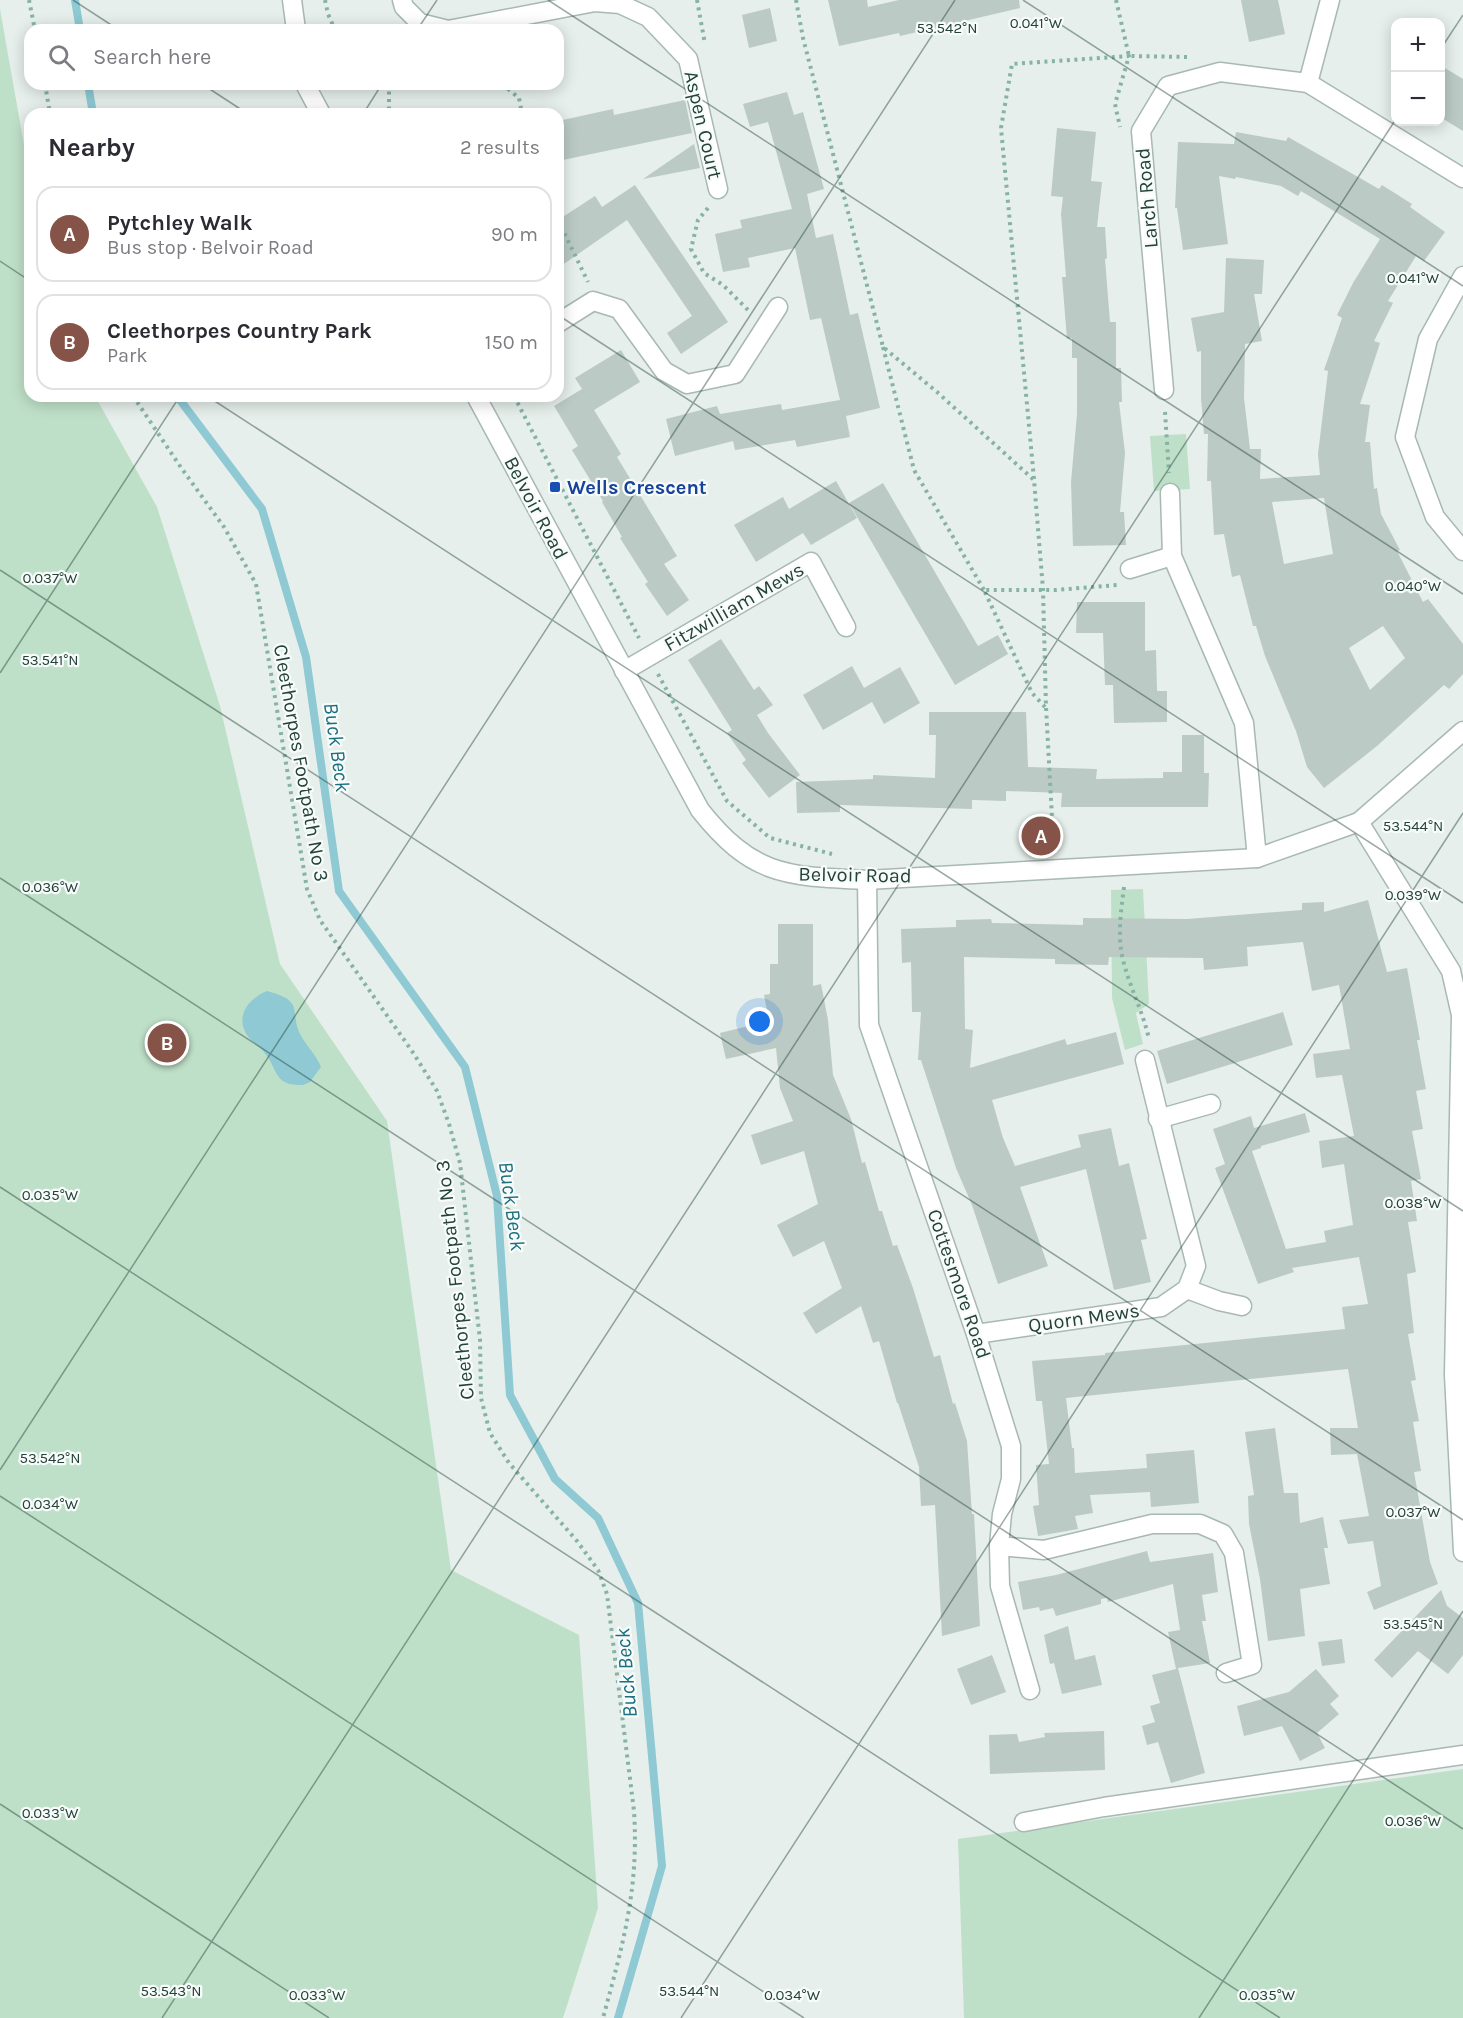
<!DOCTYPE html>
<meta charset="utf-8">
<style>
:root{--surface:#fff;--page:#f7f7f7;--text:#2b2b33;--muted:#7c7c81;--line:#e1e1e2;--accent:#855347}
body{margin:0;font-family:Karla,sans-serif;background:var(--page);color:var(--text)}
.controls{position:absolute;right:18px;top:18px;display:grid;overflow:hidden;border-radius:12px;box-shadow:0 3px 15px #0003}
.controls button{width:54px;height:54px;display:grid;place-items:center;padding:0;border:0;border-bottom:2px solid var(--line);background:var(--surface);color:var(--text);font:30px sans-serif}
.you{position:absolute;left:760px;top:1022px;width:21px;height:21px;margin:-15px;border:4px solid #fff;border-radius:50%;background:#1a73e8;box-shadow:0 0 0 9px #1a73e833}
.badge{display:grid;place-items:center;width:39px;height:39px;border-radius:50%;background:var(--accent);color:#fff;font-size:20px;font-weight:700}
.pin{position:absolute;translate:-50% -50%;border:3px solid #fff;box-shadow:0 2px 6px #0006}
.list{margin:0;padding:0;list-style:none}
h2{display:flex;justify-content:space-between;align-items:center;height:78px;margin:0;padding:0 24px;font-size:26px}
h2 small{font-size:20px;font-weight:400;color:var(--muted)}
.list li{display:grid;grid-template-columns:39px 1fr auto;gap:18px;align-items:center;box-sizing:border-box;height:96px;margin:0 12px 12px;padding:0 12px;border:2px solid var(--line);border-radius:18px}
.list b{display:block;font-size:22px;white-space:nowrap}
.list p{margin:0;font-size:20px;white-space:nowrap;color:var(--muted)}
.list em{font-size:20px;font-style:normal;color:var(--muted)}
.icon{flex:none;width:33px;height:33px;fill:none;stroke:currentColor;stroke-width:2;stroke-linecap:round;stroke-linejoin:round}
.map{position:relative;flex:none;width:1463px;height:2018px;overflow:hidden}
.search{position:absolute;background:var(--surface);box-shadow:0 3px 15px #0003;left:24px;top:24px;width:540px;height:66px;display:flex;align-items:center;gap:15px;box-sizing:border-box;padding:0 21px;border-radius:18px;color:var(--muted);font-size:22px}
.panel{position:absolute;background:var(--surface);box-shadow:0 3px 15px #0003;left:24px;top:108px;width:540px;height:294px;border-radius:18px}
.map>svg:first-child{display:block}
.green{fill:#bfe0c8}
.water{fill:#8ec9d4}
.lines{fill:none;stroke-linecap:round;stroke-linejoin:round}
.stream{stroke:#8ec9d4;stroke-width:8}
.building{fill:#bbcac4;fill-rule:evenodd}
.minor-casing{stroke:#a8b8b2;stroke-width:21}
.path{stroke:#86b3a5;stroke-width:4;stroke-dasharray:3 4.5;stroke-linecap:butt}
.minor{stroke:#fff;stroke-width:18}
.ticks{fill:none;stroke:#24423a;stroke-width:1.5;stroke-opacity:0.45}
.transit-dot{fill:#1a4fb4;stroke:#f7fbf9;stroke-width:2}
.labels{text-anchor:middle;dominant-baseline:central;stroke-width:4.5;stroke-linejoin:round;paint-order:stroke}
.street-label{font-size:20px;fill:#24423a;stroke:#f7fbf9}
.transit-label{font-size:20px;font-weight:bold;fill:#164399;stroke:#f7fbf9;text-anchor:start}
.water-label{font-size:21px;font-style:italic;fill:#1c6f80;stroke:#f7fbf9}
.ticks-label{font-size:15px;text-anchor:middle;fill:#24423a;stroke:#f7fbf9;stroke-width:4.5;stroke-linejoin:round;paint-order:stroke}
</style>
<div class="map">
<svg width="1463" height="2018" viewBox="0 0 1463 2018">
<rect width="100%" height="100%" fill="#e6efeb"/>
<g class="green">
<path d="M 0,9 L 30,179 L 30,396 L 95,396 L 157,507 L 220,706 L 280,964 L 387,1121 L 451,1570 L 579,1635 L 598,1908 L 563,2018 L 0,2018 Z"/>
<path d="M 1186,434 L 1190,489 L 1154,491 L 1150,436 Z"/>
<path d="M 1143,889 L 1149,1004 L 1136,1013 L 1143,1044 L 1125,1050 L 1112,998 L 1111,890 Z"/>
<path d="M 1463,1769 L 1463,2018 L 964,2018 L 958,1839 Z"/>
</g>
<path class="water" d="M 267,991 C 309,1002 286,1013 303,1039 C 309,1049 317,1056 321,1067 L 310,1082 L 303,1085 C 273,1086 279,1070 264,1052 C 260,1047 255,1044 250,1039 C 233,1019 247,999 267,991 Z"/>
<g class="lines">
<g class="stream">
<path d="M 75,0 L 80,30"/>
<path d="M 88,84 L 93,114"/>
<path d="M 177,396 L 262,509 L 306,657 L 339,891 L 465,1067 L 497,1196 L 510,1395 L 555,1479 L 598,1518 L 638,1603 L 662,1866 L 618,2018"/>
</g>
</g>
<g class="building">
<path d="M 828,0 L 867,0 L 868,7 L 899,0 L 1019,0 L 1020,8 L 900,36 L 899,33 L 839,46 Z"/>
<path d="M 1241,0 L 1278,0 L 1285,34 L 1249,42 Z"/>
<path d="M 770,8 L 777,41 L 749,48 L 742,15 Z"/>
<path d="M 1440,65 L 1463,79 L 1463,131 L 1440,117 Z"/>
<path d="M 787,92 L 794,115 L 803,112 L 824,189 L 807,194 L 816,238 L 833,234 L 850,315 L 858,313 L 880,408 L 846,416 L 850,437 L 797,447 L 795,440 L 735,450 L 733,441 L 675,456 L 666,419 L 717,406 L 720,414 L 781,404 L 782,410 L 840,400 L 821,318 L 810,320 L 795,248 L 748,258 L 750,267 L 723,272 L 715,234 L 742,228 L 740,220 L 792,209 L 768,122 L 750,127 L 743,104 Z"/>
<path d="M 685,100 L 692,133 L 558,161 L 558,121 L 613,109 L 614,115 Z"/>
<path d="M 1057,128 L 1096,132 L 1091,181 L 1102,182 L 1097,227 L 1105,227 L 1107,258 L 1105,259 L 1110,322 L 1116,322 L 1116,368 L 1121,368 L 1122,402 L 1119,402 L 1125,453 L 1120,512 L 1124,512 L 1126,545 L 1073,546 L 1071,482 L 1077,414 L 1077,358 L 1072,358 L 1072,338 L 1067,339 L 1062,277 L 1066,277 L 1061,214 L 1063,197 L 1051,196 Z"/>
<path d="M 1236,132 L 1286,141 L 1288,137 L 1379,189 L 1382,185 L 1412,204 L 1410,207 L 1445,232 L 1424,261 L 1416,256 L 1388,301 L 1393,303 L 1374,341 L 1380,343 L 1360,404 L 1370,405 L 1365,442 L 1370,442 L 1374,489 L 1377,488 L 1381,514 L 1400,550 L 1397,551 L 1423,602 L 1428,599 L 1463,644 L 1463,674 L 1449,689 L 1444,685 L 1377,746 L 1324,788 L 1307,767 L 1296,731 L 1265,656 L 1256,626 L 1253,626 L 1240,575 L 1232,577 L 1224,534 L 1214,535 L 1211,481 L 1207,481 L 1208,434 L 1204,434 L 1201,398 L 1201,351 L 1197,352 L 1191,318 L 1224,312 L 1226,258 L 1264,260 L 1262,294 L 1254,294 L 1262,341 L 1245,344 L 1244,398 L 1250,449 L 1261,449 L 1260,479 L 1320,475 L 1318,454 L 1328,371 L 1324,370 L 1342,318 L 1337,315 L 1353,283 L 1380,239 L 1301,191 L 1298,196 L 1281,186 L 1236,177 L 1235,179 L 1219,176 L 1228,244 L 1183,250 L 1177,208 L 1175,208 L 1178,142 L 1234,144 ZM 1324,498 L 1333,554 L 1284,564 L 1272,502 ZM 1383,626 L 1405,658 L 1370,690 L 1349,648 Z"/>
<path d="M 694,144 L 700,168 L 643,179 Z"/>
<path d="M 635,185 L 728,322 L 681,354 L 667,333 L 692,316 L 627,220 L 558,268 L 558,220 L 595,196 L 602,207 Z"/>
<path d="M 621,350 L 640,382 L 594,410 L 621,454 L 617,457 L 677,556 L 664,564 L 689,600 L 667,616 L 645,584 L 648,582 L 620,538 L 622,537 L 602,502 L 603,501 L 572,450 L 578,446 L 554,406 L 582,389 L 575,378 Z"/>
<path d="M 836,481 L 857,518 L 811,545 L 803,533 L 756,562 L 734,525 L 783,497 L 789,509 Z"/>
<path d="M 883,483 L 978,646 L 998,635 L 1008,654 L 955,685 L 849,503 Z"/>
<path d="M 1077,602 L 1145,602 L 1145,651 L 1156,650 L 1157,691 L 1167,691 L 1167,722 L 1114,723 L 1113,685 L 1105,685 L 1103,633 L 1076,633 Z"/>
<path d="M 721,639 L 754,690 L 759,686 L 773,705 L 757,715 L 768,733 L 800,775 L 769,798 L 742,763 L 746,760 L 727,733 L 732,730 L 688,660 Z"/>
<path d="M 852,666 L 864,688 L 900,667 L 920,703 L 884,724 L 872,702 L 823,730 L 803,695 Z"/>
<path d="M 929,712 L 1026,712 L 1028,767 L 1097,769 L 1096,779 L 1163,778 L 1163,772 L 1182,772 L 1182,735 L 1204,735 L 1204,773 L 1209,773 L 1208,807 L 1061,807 L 1062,793 L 1006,791 L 1006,801 L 972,800 L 972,809 L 840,805 L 840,812 L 797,813 L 796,782 L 873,779 L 873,775 L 935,778 L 936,735 L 929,735 Z"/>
<path d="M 1368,900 L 1387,972 L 1407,968 L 1420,1040 L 1417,1040 L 1426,1089 L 1416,1091 L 1423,1129 L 1412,1131 L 1421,1179 L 1411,1181 L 1417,1221 L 1408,1222 L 1416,1272 L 1407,1274 L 1414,1333 L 1408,1334 L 1416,1380 L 1411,1381 L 1419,1421 L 1413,1422 L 1421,1471 L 1414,1472 L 1430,1562 L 1438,1584 L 1374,1610 L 1367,1592 L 1381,1586 L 1373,1541 L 1348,1544 L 1339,1520 L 1369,1516 L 1357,1454 L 1331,1455 L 1330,1428 L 1358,1428 L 1348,1369 L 1066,1398 L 1072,1448 L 1074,1448 L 1075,1473 L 1147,1468 L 1146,1454 L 1194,1450 L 1199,1503 L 1151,1507 L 1150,1492 L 1090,1495 L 1093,1513 L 1075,1516 L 1078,1529 L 1038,1536 L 1033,1506 L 1039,1505 L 1036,1465 L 1049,1464 L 1042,1401 L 1036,1401 L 1032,1361 L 1105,1355 L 1105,1353 L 1345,1329 L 1342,1307 L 1368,1304 L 1359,1257 L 1292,1268 L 1294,1272 L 1258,1284 L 1215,1168 L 1225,1164 L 1213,1129 L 1251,1116 L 1254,1128 L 1305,1113 L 1310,1132 L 1261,1146 L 1261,1148 L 1252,1151 L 1286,1249 L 1326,1242 L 1324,1231 L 1353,1225 L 1344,1164 L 1322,1168 L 1319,1141 L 1354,1136 L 1342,1075 L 1316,1078 L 1313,1054 L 1350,1049 L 1339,985 L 1312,991 L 1303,942 L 1247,947 L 1248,966 L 1204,970 L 1203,958 L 1109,957 L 1108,965 L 1055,964 L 1055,959 L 964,957 L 965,1029 L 973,1030 L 970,1068 L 1065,1039 L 1067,1045 L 1116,1032 L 1124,1064 L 992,1100 L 1003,1138 L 1015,1166 L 1081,1147 L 1078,1135 L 1111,1128 L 1119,1166 L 1129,1163 L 1147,1239 L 1141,1240 L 1151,1282 L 1114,1290 L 1086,1169 L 1020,1187 L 1048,1266 L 998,1284 L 972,1205 L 956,1168 L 921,1060 L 918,1060 L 921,1012 L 912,1012 L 911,962 L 902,963 L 901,929 L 956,927 L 956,920 L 991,919 L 992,923 L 1083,925 L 1083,918 L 1187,919 L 1302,910 L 1302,903 L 1324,902 L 1324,912 Z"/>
<path d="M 778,924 L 813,924 L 813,986 L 821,984 L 828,1020 L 833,1075 L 851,1119 L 862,1163 L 865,1162 L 879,1211 L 882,1211 L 893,1246 L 897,1245 L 913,1288 L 934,1357 L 940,1355 L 953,1404 L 955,1403 L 967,1441 L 972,1514 L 974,1514 L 980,1626 L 942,1636 L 935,1505 L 921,1506 L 919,1467 L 898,1403 L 897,1403 L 879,1341 L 873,1343 L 861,1306 L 816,1334 L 803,1313 L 842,1288 L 824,1241 L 793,1257 L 777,1225 L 818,1204 L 804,1151 L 761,1165 L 751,1135 L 793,1121 L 780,1088 L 776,1048 L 726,1059 L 720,1033 L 769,1021 L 764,995 L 770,994 L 770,964 L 778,964 Z"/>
<path d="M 1283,1012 L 1293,1045 L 1167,1084 L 1157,1051 Z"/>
<path d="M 1275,1428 L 1284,1493 L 1298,1493 L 1300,1523 L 1323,1517 L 1328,1548 L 1324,1548 L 1330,1584 L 1300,1589 L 1305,1636 L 1268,1641 L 1260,1579 L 1249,1524 L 1248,1496 L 1254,1495 L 1245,1432 Z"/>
<path d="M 1147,1551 L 1150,1562 L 1213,1553 L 1218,1592 L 1202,1595 L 1206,1621 L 1202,1621 L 1210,1663 L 1178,1668 L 1205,1773 L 1171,1783 L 1158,1742 L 1147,1745 L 1142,1726 L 1155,1722 L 1150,1706 L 1160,1703 L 1152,1675 L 1176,1669 L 1168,1632 L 1180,1630 L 1173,1584 L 1108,1602 L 1107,1598 L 1101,1599 L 1101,1604 L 1056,1616 L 1053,1608 L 1040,1611 L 1039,1607 L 1023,1610 L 1018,1582 L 1056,1575 Z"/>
<path d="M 1441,1590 L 1447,1606 L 1463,1618 L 1463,1655 L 1448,1674 L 1418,1651 L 1392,1678 L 1374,1660 Z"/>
<path d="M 1068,1626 L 1075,1660 L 1095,1655 L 1102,1685 L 1062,1694 L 1054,1663 L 1050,1664 L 1044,1635 Z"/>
<path d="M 1342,1639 L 1345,1663 L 1322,1666 L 1318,1642 Z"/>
<path d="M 992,1655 L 1006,1692 L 971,1705 L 957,1669 Z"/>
<path d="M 1316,1669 L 1339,1696 L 1330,1704 L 1339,1714 L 1317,1733 L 1325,1748 L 1300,1761 L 1282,1726 L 1244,1736 L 1237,1706 L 1289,1692 Z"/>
<path d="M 1104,1731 L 1105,1770 L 990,1774 L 989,1735 L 1017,1734 L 1019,1742 L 1045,1737 L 1044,1733 Z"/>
</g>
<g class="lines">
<defs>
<g id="minor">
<path d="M 292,0 L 296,30"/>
<path d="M 402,0 L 404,7 L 420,23 L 448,30 L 595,2 L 620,4 L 648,17 L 688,59 L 718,189"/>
<path d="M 1308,83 L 1330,0"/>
<path d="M 305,84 L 321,114"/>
<path d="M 1463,276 L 1428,339 L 1405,437 L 1435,517 L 1463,551"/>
<path d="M 558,323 L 593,301 L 619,309 L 664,371 L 687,384 L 735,374 L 778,307"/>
<path d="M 1164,390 L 1141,131 L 1168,86 L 1220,72 L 1308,83 L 1463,178"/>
<path d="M 476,396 L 700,810 C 753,877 787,876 867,880 L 1257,858 L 1359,822 L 1463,731"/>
<path d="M 1170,493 L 1172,556 L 1244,723 L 1257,858"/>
<path d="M 1130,569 L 1172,556"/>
<path d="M 624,671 L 811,562 L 846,627"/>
<path d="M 1359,822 L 1451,971 L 1461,1015 L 1454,1375 L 1463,1552"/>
<path d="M 867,880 L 869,1025 L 976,1334 L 1011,1446 L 1011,1479 L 1002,1514 L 999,1546 L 1000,1586 L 1030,1690"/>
<path d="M 1158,1119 L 1211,1104"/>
<path d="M 1187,1289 L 1219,1301 L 1242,1306"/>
<path d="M 976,1334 L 1161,1307 L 1187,1289 L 1196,1266 L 1145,1060"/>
<path d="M 999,1546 L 1044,1550 L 1152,1524 L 1200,1524 L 1223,1534 L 1234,1553 L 1252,1665 L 1226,1673"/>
<path d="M 1024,1822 L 1104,1807 L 1463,1755"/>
</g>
</defs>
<use href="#minor" class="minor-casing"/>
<g class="path">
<path d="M 29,0 L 35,30"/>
<path d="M 325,0 L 328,14 L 335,30"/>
<path d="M 697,0 L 705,44"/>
<path d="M 796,0 L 803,38 L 883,347 L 937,392 L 1034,480 L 1043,589 L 1046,707 L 1053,836 L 1042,845 L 1042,848"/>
<path d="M 1116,0 L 1129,56 L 1187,57"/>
<path d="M 45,84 L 50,114"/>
<path d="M 389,84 L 389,114"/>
<path d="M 502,84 L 519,98 L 522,114"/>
<path d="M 708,208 L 698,220 L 691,249 L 704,273 L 723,285 L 750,312"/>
<path d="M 558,220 L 588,282"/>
<path d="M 883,347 L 914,470 L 984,590"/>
<path d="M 133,396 L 182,469 L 224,527 L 256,584 L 307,889 L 320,920 L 414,1054 L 437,1091 L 449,1124 L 460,1163 L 480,1340 L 481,1398 L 490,1433 L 509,1463 L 577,1541 L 598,1570 L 607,1594 L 634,1811 C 639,1889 623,1944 603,2018"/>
<path d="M 514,396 L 639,638"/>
<path d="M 1165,412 L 1169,473"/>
<path d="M 1034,479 L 1001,128 L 1012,64 L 1129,56 L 1115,104 L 1120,127"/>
<path d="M 658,674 L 727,801 L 770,838 L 832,854"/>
<path d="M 1045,707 L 1032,693 L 984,590 L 1056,590 L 1117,585"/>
<path d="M 1124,887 C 1121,911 1117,936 1123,960 C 1130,988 1143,1012 1149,1039"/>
</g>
<use href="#minor" class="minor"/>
</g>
<path class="ticks" d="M 73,0 L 119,30M 548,0 L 1463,594M 1023,0 L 1463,286M 417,30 L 437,0M 1440,50 L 1463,15M 202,84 L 248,114M 363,114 L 382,84M 0,261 L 30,281M 558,315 L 1463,903M 207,396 L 1463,1211M 0,570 L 1463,1520M 0,673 L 180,396M 0,878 L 1463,1829M 0,1187 L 1280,2018M 0,1470 L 955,0M 0,1496 L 804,2018M 0,1804 L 329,2018M 162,2018 L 1396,119M 681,2018 L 1463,813M 1199,2018 L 1463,1611"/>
<rect class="transit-dot" x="549" y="481" width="12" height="12" rx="3"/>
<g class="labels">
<g class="street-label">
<text transform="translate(703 125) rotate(77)">Aspen Court</text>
<text transform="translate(1147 198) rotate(-95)">Larch Road</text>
<text transform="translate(536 508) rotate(62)">Belvoir Road</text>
<text transform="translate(734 607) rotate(-30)">Fitzwilliam Mews</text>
<text transform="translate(301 763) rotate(80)">Cleethorpes Footpath No 3</text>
<text transform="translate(855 875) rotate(1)">Belvoir Road</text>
<text transform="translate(455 1280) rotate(-96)">Cleethorpes Footpath No 3</text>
<text transform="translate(959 1284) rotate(71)">Cottesmore Road</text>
<text transform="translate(1084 1318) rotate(-8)">Quorn Mews</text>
</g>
<g class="transit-label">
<text x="567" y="487">Wells Crescent</text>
</g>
<g class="water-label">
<text transform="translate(337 747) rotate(82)">Buck Beck</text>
<text transform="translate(512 1206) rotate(82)">Buck Beck</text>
<text transform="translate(626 1673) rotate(-95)">Buck Beck</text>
</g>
</g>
<g class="ticks-label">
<text x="1036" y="28">0.041°W</text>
<text x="947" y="33">53.542°N</text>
<text x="1413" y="283">0.041°W</text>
<text x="50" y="583">0.037°W</text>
<text x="1413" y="591">0.040°W</text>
<text x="50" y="665">53.541°N</text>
<text x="1413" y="831">53.544°N</text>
<text x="50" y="892">0.036°W</text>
<text x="1413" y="900">0.039°W</text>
<text x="50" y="1200">0.035°W</text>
<text x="1413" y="1208">0.038°W</text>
<text x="50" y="1463">53.542°N</text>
<text x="50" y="1509">0.034°W</text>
<text x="1413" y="1517">0.037°W</text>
<text x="1413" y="1629">53.545°N</text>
<text x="50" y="1818">0.033°W</text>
<text x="1413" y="1826">0.036°W</text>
<text x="171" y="1996">53.543°N</text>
<text x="689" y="1996">53.544°N</text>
<text x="317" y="2000">0.033°W</text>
<text x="792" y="2000">0.034°W</text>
<text x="1267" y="2000">0.035°W</text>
</g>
</svg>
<div class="controls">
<button>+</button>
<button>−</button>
</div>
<div class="you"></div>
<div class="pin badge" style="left:1041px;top:836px">A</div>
<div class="pin badge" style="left:167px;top:1043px">B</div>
<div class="search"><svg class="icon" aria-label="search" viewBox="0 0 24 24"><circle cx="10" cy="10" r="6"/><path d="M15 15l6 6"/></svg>Search here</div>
<section class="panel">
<h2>Nearby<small>2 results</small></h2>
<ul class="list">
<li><span class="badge">A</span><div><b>Pytchley Walk</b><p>Bus stop · Belvoir Road</p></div><em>90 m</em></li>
<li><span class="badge">B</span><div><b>Cleethorpes Country Park</b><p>Park</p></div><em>150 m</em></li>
</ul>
</section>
</div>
